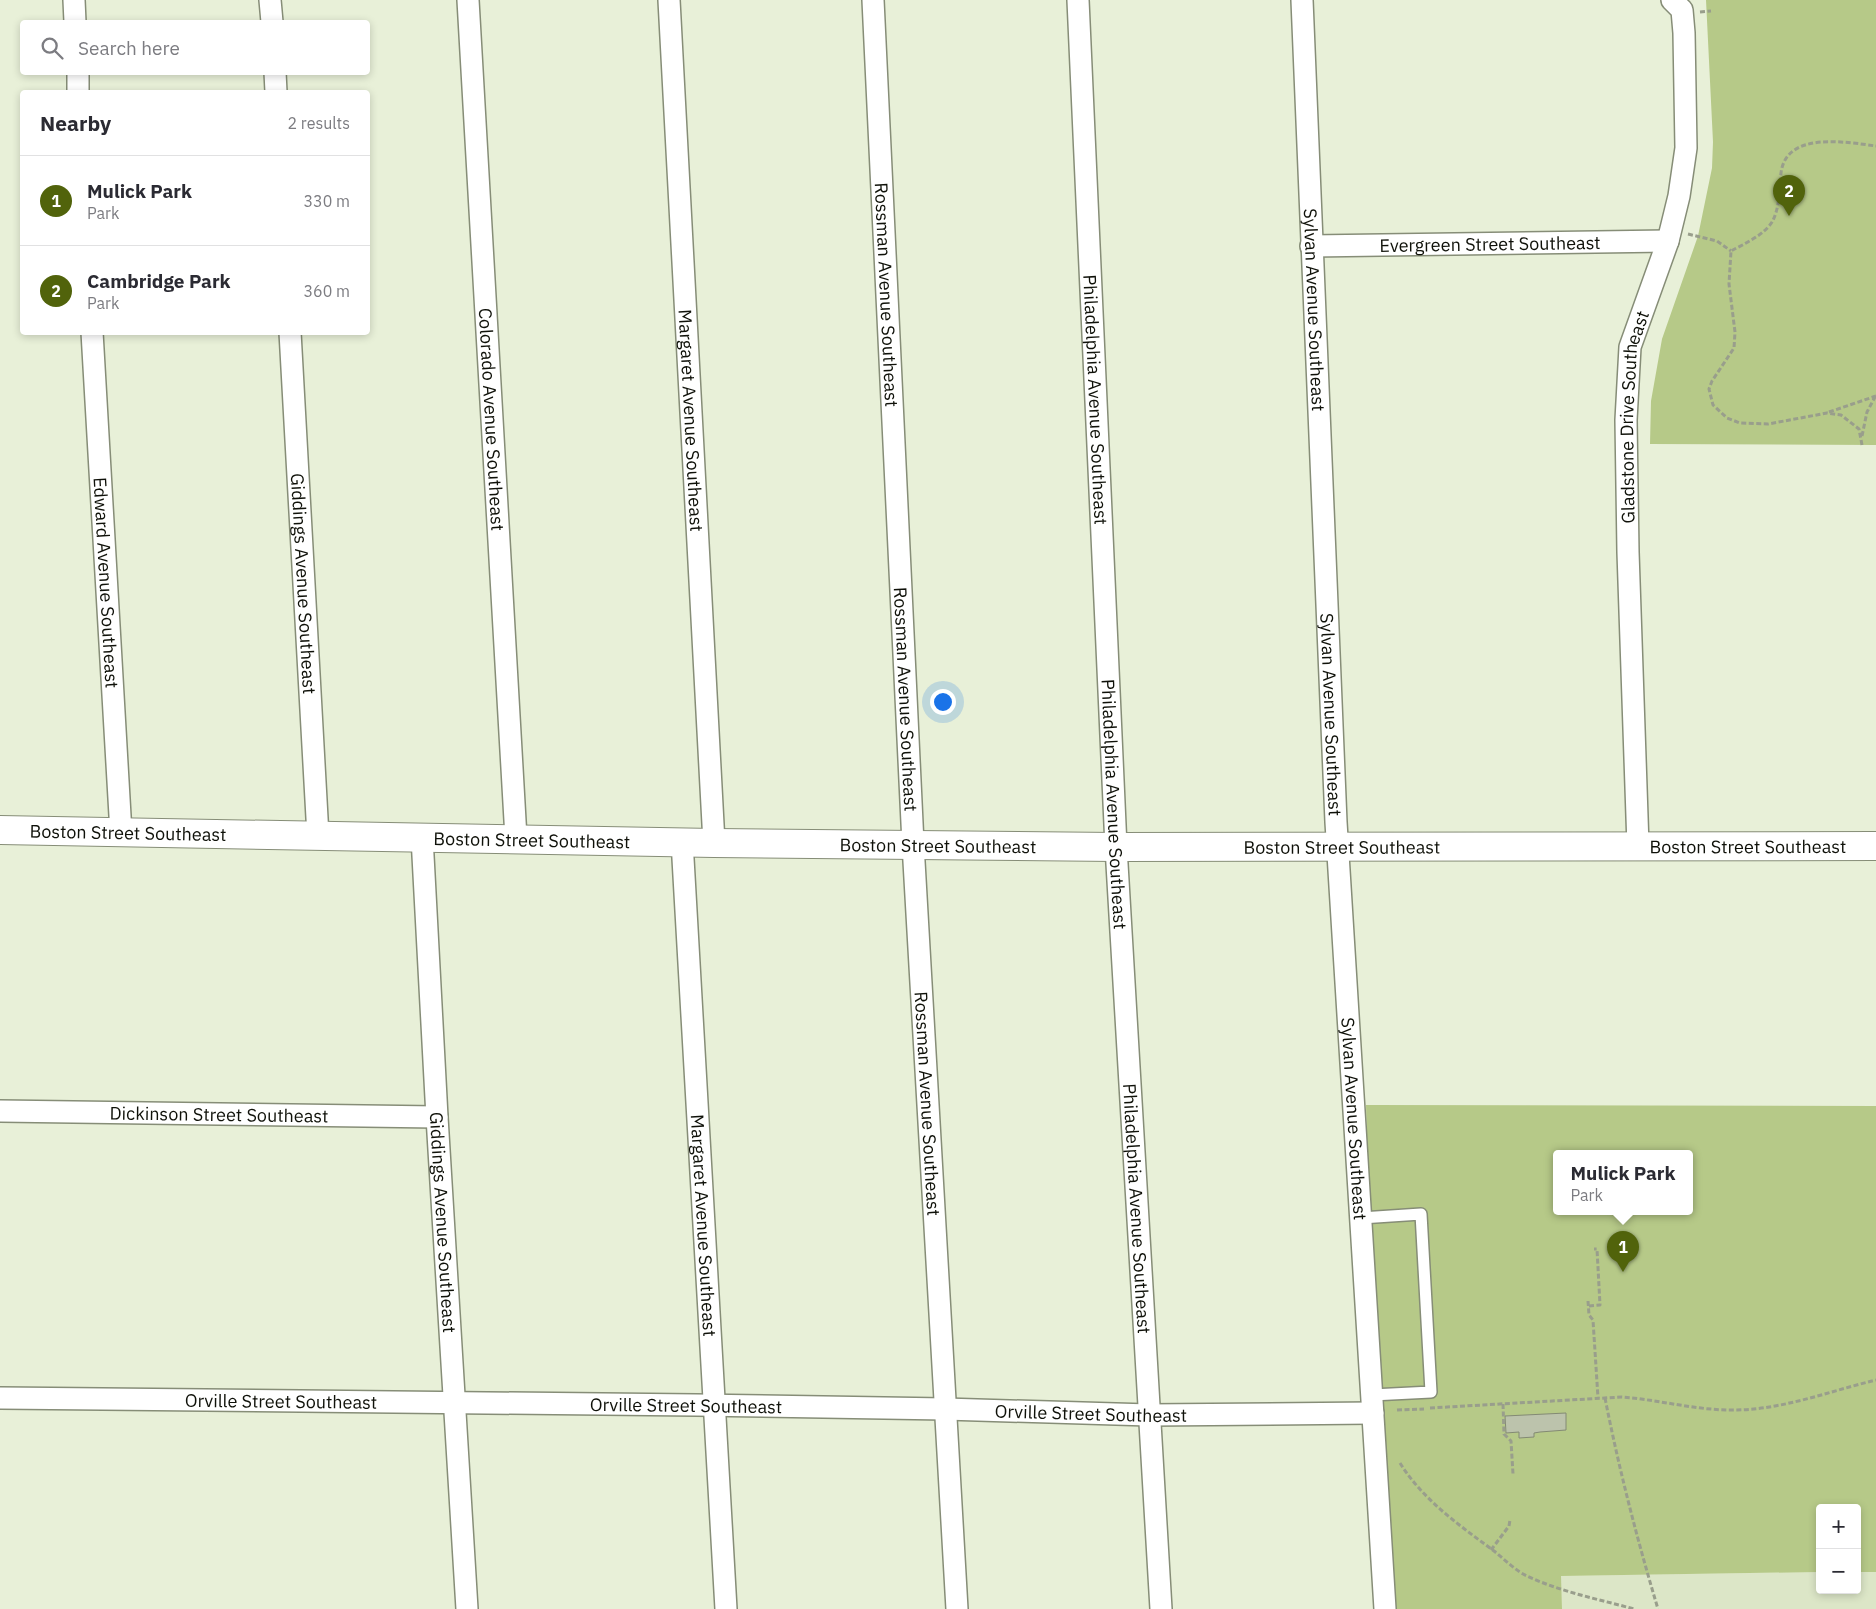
<!DOCTYPE html>
<meta charset="utf-8">
<style>
:root{--surface:#fff;--page:#f7f7f7;--text:#2b2b33;--muted:#7c7c81;--line:#e1e1e2;--accent:#51630b}
body{margin:0;font-family:"IBM Plex Sans",sans-serif;background:var(--page);color:var(--text)}
.controls{position:absolute;right:15px;bottom:15px;display:grid;overflow:hidden;border-radius:5px;box-shadow:0 2px 8px #0003}
.controls button{width:45px;height:45px;display:grid;place-items:center;padding:0;border:0;border-bottom:1px solid var(--line);background:var(--surface);color:var(--text);font:25px sans-serif}
.you{position:absolute;left:942px;top:701px;width:18px;height:18px;margin:-12px;border:4px solid #fff;border-radius:50%;background:#1a73e8;box-shadow:0 0 0 8px #1a73e833}
.badge{display:grid;place-items:center;width:32px;height:32px;border-radius:50%;background:var(--accent);color:#fff;font-size:16px;font-weight:700}
.pin{position:absolute;translate:-50% -41px;filter:drop-shadow(0 1px 2px #0008)}
.pin::after{content:'';position:absolute;top:26px;width:18px;height:15px;background:inherit;clip-path:polygon(0 0,100% 0,50% 100%)}
.popup{position:absolute;left:1553px;top:1150px;width:140px;height:65px;box-sizing:border-box;display:grid;place-content:center;border-radius:5px;background:var(--surface);filter:drop-shadow(0 1px 4px #0005);font-size:16px;white-space:nowrap;color:var(--muted)}
.popup b{font-size:19px;color:var(--text)}
.popup::after{content:'';position:absolute;left:50%;top:100%;margin-left:-10px;border:10px solid transparent;border-top-color:var(--surface)}
.list{margin:0;padding:0;list-style:none}
h2{display:flex;justify-content:space-between;align-items:center;height:65px;margin:0;padding:0 20px;font-size:21px}
h2 small{font-size:16px;font-weight:400;color:var(--muted)}
.list li{display:grid;grid-template-columns:32px 1fr auto;gap:15px;align-items:center;box-sizing:border-box;height:90px;padding:0 20px;border-top:1px solid var(--line)}
.list b{display:block;font-size:19px;white-space:nowrap}
.list p{margin:0;font-size:16px;white-space:nowrap;color:var(--muted)}
.list em{font-size:16px;font-style:normal;color:var(--muted)}
.icon{flex:none;width:28px;height:28px;fill:none;stroke:currentColor;stroke-width:2;stroke-linecap:round;stroke-linejoin:round}
.map{position:relative;flex:none;width:1876px;height:1609px;overflow:hidden}
.search{position:absolute;background:var(--surface);box-shadow:0 2px 8px #0003;left:20px;top:20px;width:350px;height:55px;display:flex;align-items:center;gap:12px;box-sizing:border-box;padding:0 18px;border-radius:5px;color:var(--muted);font-size:19px}
.panel{position:absolute;background:var(--surface);box-shadow:0 2px 8px #0003;left:20px;top:90px;width:350px;height:245px;border-radius:5px}
.map>svg:first-child{display:block}
.built{fill:#dce6c7}
.green{fill:#b6c988;fill-rule:evenodd}
.building{fill:#bcc3ac;stroke:#838a74}
.lines{fill:none;stroke-linecap:round;stroke-linejoin:round}
.service-casing{stroke:#868d77;stroke-width:14}
.minor-casing{stroke:#868d77;stroke-width:24}
.tertiary-casing{stroke:#868d77;stroke-width:30}
.path{stroke:#999e8c;stroke-width:3;stroke-dasharray:5 2.5;stroke-linecap:butt}
.service{stroke:#fff;stroke-width:11}
.minor{stroke:#fff;stroke-width:21}
.tertiary{stroke:#fff;stroke-width:28}
.labels{text-anchor:middle;dominant-baseline:central;stroke-width:5;stroke-linejoin:round;paint-order:stroke}
.street-label{font-size:18px;fill:#0f1109;stroke:#e8f0d8}
</style>
<div class="map">
<svg width="1876" height="1609" viewBox="0 0 1876 1609">
<rect width="100%" height="100%" fill="#e8f0d8"/>
<path class="built" d="M 1820,1572 L 1820,1590 L 1857,1590 L 1857,1572 L 1876,1572 L 1876,1609 L 1562,1609 L 1560,1576 Z"/>
<g class="green">
<path d="M 1706,0 L 1876,0 L 1876,445 L 1650,444 L 1651,401 L 1662,339 L 1698,236 L 1712,168 L 1713,142 Z"/>
<path d="M 1366,1105 L 1876,1106 L 1876,1572 L 1857,1572 L 1857,1508 L 1820,1508 L 1820,1572 L 1561,1576 L 1562,1609 L 1389,1609 L 1375,1438 ZM 1557,1153 L 1689,1153 L 1689,1211 L 1557,1211 Z"/>
</g>
<path class="building" d="M 1566,1413 L 1566,1430 L 1540,1432 L 1534,1433 L 1534,1437 L 1519,1438 L 1519,1432 L 1506,1433 L 1505,1416 Z"/>
<g class="lines">
<defs>
<path id="service" d="M 1361,1218 L 1421,1214 L 1431,1392 L 1372,1395"/>
<g id="minor">
<path d="M 74,0 L 75,22"/>
<path d="M 270,0 L 272,22"/>
<path id="s1" d="M 468,0 L 516,838"/>
<path id="s2" d="M 669,0 L 714,843"/>
<path id="s3" d="M 873,0 L 913,844 L 957,1609"/>
<path id="s4" d="M 1078,0 L 1116,847 L 1161,1609"/>
<path id="s5" d="M 1302,0 L 1336,822 L 1385,1609"/>
<path d="M 78,72 L 78,92"/>
<path d="M 275,72 L 276,92"/>
<path id="s6" d="M 1311,246 L 1668,241"/>
<path id="s7" d="M 92,332 L 121,833"/>
<path id="s8" d="M 290,332 L 318,836"/>
<path id="s9" d="M 422,837 L 437,1117 L 467,1609"/>
<path id="s10" d="M 682,841 L 726,1609"/>
<path id="s11" d="M 1638,846 L 1628,552 L 1626,420 L 1630,347 L 1668,241 L 1679,196 L 1686,148 L 1684,33 L 1682,10 L 1672,0"/>
<path id="s12" d="M 0,1111 L 437,1117"/>
<path id="s13" d="M 0,1398 L 696,1405 L 945,1409 L 1149,1415 L 1373,1413"/>
</g>
<g id="tertiary">
<path id="s14" d="M 0,830 L 714,843 L 1116,847 L 1876,846"/>
</g>
</defs>
<use href="#service" class="service-casing"/>
<use href="#minor" class="minor-casing"/>
<use href="#tertiary" class="tertiary-casing"/>
<g class="path">
<path d="M 1700,12 L 1711,11"/>
<path d="M 1688,234 L 1717,241 L 1731,251"/>
<path d="M 1829,412 L 1876,396"/>
<path d="M 1862,436 L 1867,412 L 1875,397"/>
<path d="M 1862,445 L 1859,429 L 1841,415 L 1827,413 L 1768,424 L 1740,423 L 1727,418 L 1713,405 L 1709,389 L 1712,381 L 1734,348 L 1735,332 L 1729,284 L 1731,251 C 1744,244 1764,235 1772,222 C 1780,208 1779,189 1781,173 C 1786,131 1846,142 1876,146"/>
<path d="M 1588,1301 L 1589,1315 L 1593,1320 L 1598,1398"/>
<path d="M 1589,1306 L 1600,1305 L 1597,1249 L 1594,1249"/>
<path d="M 1605,1398 C 1619,1469 1637,1539 1658,1609"/>
<path d="M 1503,1404 L 1504,1434 L 1511,1441 L 1513,1474"/>
<path d="M 1430,1408 L 1622,1397 C 1661,1400 1698,1411 1737,1410 C 1785,1409 1830,1391 1876,1380"/>
<path d="M 1397,1410 L 1424,1409"/>
<path d="M 1400,1463 C 1423,1500 1459,1525 1494,1551 C 1504,1559 1516,1571 1527,1576 C 1561,1592 1598,1599 1634,1609"/>
<path d="M 1491,1550 L 1509,1526 L 1510,1520"/>
</g>
<use href="#service" class="service"/>
<use href="#minor" class="minor"/>
<use href="#tertiary" class="tertiary"/>
</g>
<g class="labels">
<g class="street-label">
<text stroke="none"><textPath href="#s6" startOffset="179">Evergreen Street Southeast</textPath></text>
<text stroke="none"><textPath href="#s3" startOffset="295">Rossman Avenue Southeast</textPath></text>
<text stroke="none"><textPath href="#s5" startOffset="310">Sylvan Avenue Southeast</textPath></text>
<text stroke="none"><textPath href="#s4" startOffset="400">Philadelphia Avenue Southeast</textPath></text>
<text stroke="none"><textPath href="#s11" startOffset="430">Gladstone Drive Southeast</textPath></text>
<text stroke="none"><textPath href="#s1" startOffset="420">Colorado Avenue Southeast</textPath></text>
<text stroke="none"><textPath href="#s2" startOffset="421">Margaret Avenue Southeast</textPath></text>
<text stroke="none"><textPath href="#s7" startOffset="251">Edward Avenue Southeast</textPath></text>
<text stroke="none"><textPath href="#s8" startOffset="252">Giddings Avenue Southeast</textPath></text>
<text stroke="none"><textPath href="#s3" startOffset="700">Rossman Avenue Southeast</textPath></text>
<text stroke="none"><textPath href="#s5" startOffset="715">Sylvan Avenue Southeast</textPath></text>
<text stroke="none"><textPath href="#s4" startOffset="805">Philadelphia Avenue Southeast</textPath></text>
<text stroke="none"><textPath href="#s14" startOffset="128">Boston Street Southeast</textPath></text>
<text stroke="none"><textPath href="#s14" startOffset="532">Boston Street Southeast</textPath></text>
<text stroke="none"><textPath href="#s14" startOffset="938">Boston Street Southeast</textPath></text>
<text stroke="none"><textPath href="#s14" startOffset="1748">Boston Street Southeast</textPath></text>
<text stroke="none"><textPath href="#s14" startOffset="1342">Boston Street Southeast</textPath></text>
<text stroke="none"><textPath href="#s3" startOffset="1105">Rossman Avenue Southeast</textPath></text>
<text stroke="none"><textPath href="#s12" startOffset="219">Dickinson Street Southeast</textPath></text>
<text stroke="none"><textPath href="#s5" startOffset="1120">Sylvan Avenue Southeast</textPath></text>
<text stroke="none"><textPath href="#s4" startOffset="1210">Philadelphia Avenue Southeast</textPath></text>
<text stroke="none"><textPath href="#s9" startOffset="386">Giddings Avenue Southeast</textPath></text>
<text stroke="none"><textPath href="#s10" startOffset="385">Margaret Avenue Southeast</textPath></text>
<text stroke="none"><textPath href="#s13" startOffset="281">Orville Street Southeast</textPath></text>
<text stroke="none"><textPath href="#s13" startOffset="686">Orville Street Southeast</textPath></text>
<text stroke="none"><textPath href="#s13" startOffset="1091">Orville Street Southeast</textPath></text>
</g>
</g>
</svg>
<div class="controls">
<button>+</button>
<button>−</button>
</div>
<div class="you"></div>
<div class="pin badge" style="left:1623px;top:1272px">1</div>
<div class="popup"><b>Mulick Park</b>Park</div>
<div class="pin badge" style="left:1789px;top:216px">2</div>
<div class="search"><svg class="icon" aria-label="search" viewBox="0 0 24 24"><circle cx="10" cy="10" r="6"/><path d="M15 15l6 6"/></svg>Search here</div>
<section class="panel">
<h2>Nearby<small>2 results</small></h2>
<ul class="list">
<li><span class="badge">1</span><div><b>Mulick Park</b><p>Park</p></div><em>330 m</em></li>
<li><span class="badge">2</span><div><b>Cambridge Park</b><p>Park</p></div><em>360 m</em></li>
</ul>
</section>
</div>
